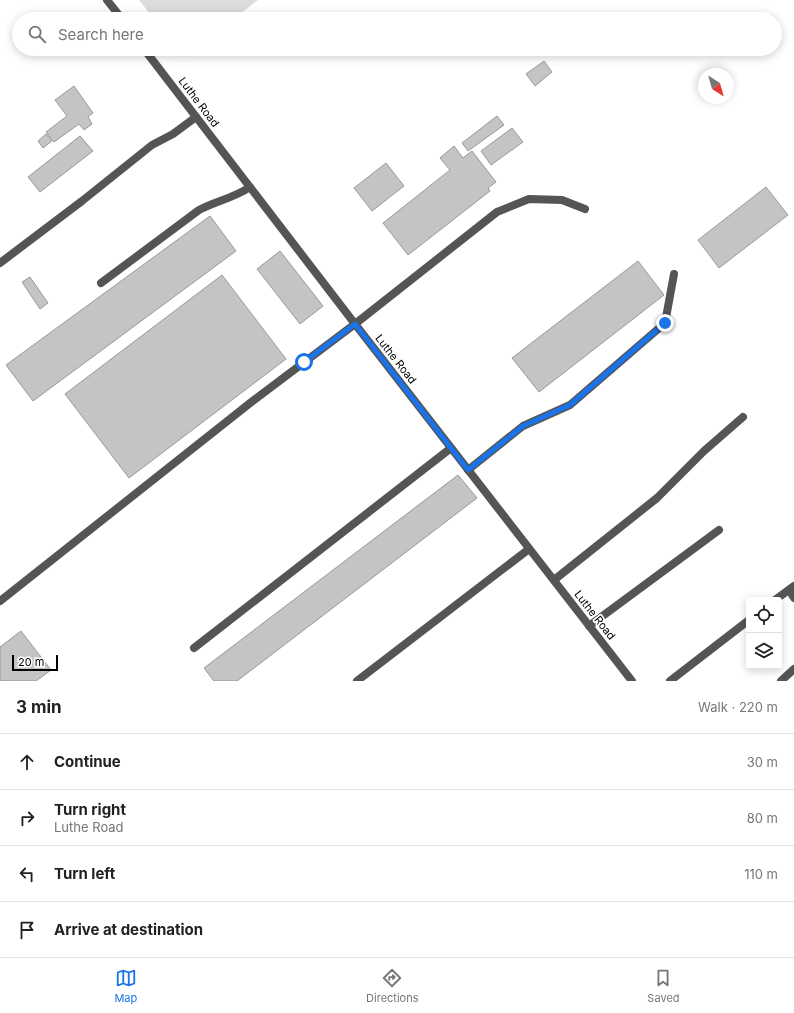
<!DOCTYPE html>
<meta charset="utf-8">
<style>
:root{--surface:#fff;--page:#f2f2f2;--text:#222;--muted:#767676;--line:#e0e0e0;--accent:#1a73e8}
body{margin:0;font-family:Inter,sans-serif;background:var(--page);color:var(--text)}
.controls{position:absolute;right:12px;bottom:12px;display:grid;overflow:hidden;border-radius:4px;box-shadow:0 2px 10px #0003}
.controls button{width:36px;height:36px;display:grid;place-items:center;padding:0;border:0;border-bottom:1px solid var(--line);background:var(--surface);color:var(--text);font:20px sans-serif}
.compass{position:absolute;left:698px;top:68px;width:36px;height:36px;border-radius:50%;background:var(--surface);box-shadow:0 2px 10px #0003;rotate:143deg}
.scale{position:absolute;left:12px;bottom:10px;width:46px;box-sizing:border-box;padding-left:4px;border:2px solid #000;border-top:0;font-size:11px;line-height:14px;white-space:nowrap;color:#000;-webkit-text-stroke:3px #fff;paint-order:stroke}
.stop{position:absolute;width:12px;height:12px;margin:-9px;border:3px solid #1a73e8;border-radius:50%;background:#fff}
.stop.end{background:#1a73e8;border-color:#fff;box-shadow:0 1px 4px #0008}
.list{margin:0;padding:0;list-style:none}
h2{display:flex;justify-content:space-between;align-items:center;height:52px;margin:0;padding:0 16px;font-size:17px}
h2 small{font-size:13px;font-weight:400;color:var(--muted)}
.list li{display:grid;grid-template-columns:26px 1fr auto;gap:12px;align-items:center;box-sizing:border-box;height:56px;padding:0 16px;border-top:1px solid var(--line)}
.list b{display:block;font-size:15px;white-space:nowrap}
.list p{margin:0;font-size:13px;white-space:nowrap;color:var(--muted)}
.list em{font-size:13px;font-style:normal;color:var(--muted)}
.icon{flex:none;width:22px;height:22px;fill:none;stroke:currentColor;stroke-width:2;stroke-linecap:round;stroke-linejoin:round}
.map{position:relative;flex:none;width:794px;height:681px;overflow:hidden}
.search{position:absolute;background:var(--surface);box-shadow:0 2px 10px #0003;left:12px;right:12px;top:12px;height:44px;display:flex;align-items:center;gap:10px;box-sizing:border-box;padding:0 14px;border-radius:22px;color:var(--muted);font-size:15px}
.sheet{height:276px;background:var(--surface)}
nav{display:flex;justify-content:space-around;align-items:center;box-sizing:border-box;height:56px;border-top:1px solid var(--line);background:var(--surface);font-size:11px;color:var(--muted)}
nav a{display:grid;justify-items:center;gap:2px}
nav .on{color:var(--accent)}
.map>svg:first-child{display:block}
.green{fill:#dcdcdc}
.building{fill:#c4c4c4;stroke:#999}
.lines{fill:none;stroke-linecap:round;stroke-linejoin:round}
.service{stroke:#555;stroke-width:8}
.tertiary{stroke:#555;stroke-width:8}
.route{stroke:#1a73e8;stroke-width:5}
.labels{text-anchor:middle;dominant-baseline:central;stroke-width:3.5;stroke-linejoin:round;paint-order:stroke}
.street-label{font-size:11px;fill:#000;stroke:#fff}
</style>
<div class="map">
<svg width="794" height="681" viewBox="0 0 794 681">
<rect width="100%" height="100%" fill="#fff"/>
<g class="green">
<path d="M 139,0 L 258,0 L 233,19 L 154,19 Z"/>
<path d="M 177,49 L 194,49 L 184,57 Z"/>
</g>
<g class="building">
<path d="M 544,61 L 552,72 L 535,86 L 526,74 Z"/>
<path d="M 74,86 L 93,113 L 88,117 L 92,124 L 84,130 L 79,124 L 54,142 L 46,132 L 67,116 L 55,100 Z"/>
<path d="M 497,116 L 504,125 L 468,151 L 462,143 Z"/>
<path d="M 512,128 L 523,142 L 491,165 L 481,151 Z"/>
<path d="M 46,134 L 52,141 L 43,148 L 38,141 Z"/>
<path d="M 80,136 L 93,151 L 40,192 L 28,177 Z"/>
<path d="M 454,146 L 463,158 L 472,151 L 496,182 L 488,188 L 490,191 L 408,255 L 383,223 L 450,170 L 440,158 Z"/>
<path d="M 386,163 L 404,186 L 372,211 L 354,188 Z"/>
<path d="M 766,187 L 788,215 L 719,268 L 698,240 Z"/>
<path d="M 210,216 L 236,251 L 33,401 L 6,365 Z"/>
<path d="M 280,251 L 323,306 L 300,324 L 257,269 Z"/>
<path d="M 638,261 L 664,295 L 539,392 L 512,358 Z"/>
<path d="M 222,275 L 286,359 L 129,478 L 65,394 Z"/>
<path d="M 30,277 L 48,303 L 40,309 L 22,282 Z"/>
<path d="M 458,475 L 477,498 L 237,681 L 214,681 L 204,668 Z"/>
<path d="M 21,631 L 51,670 L 36,681 L 0,681 L 0,647 Z"/>
</g>
<g class="lines">
<g class="service">
<path d="M 0,263 L 82,201 L 152,145 L 173,134 L 196,117"/>
<path d="M 101,283 L 199,210 C 216,201 234,198 250,187"/>
<path d="M 468,470 L 523,426 L 570,405 L 665,323 L 674,274"/>
<path d="M 554,580 L 657,498 L 704,451 L 743,417"/>
<path d="M 789,590 L 794,598"/>
<path d="M 775,600 L 794,586"/>
<path d="M 0,601 L 254,400 L 355,324 L 497,212 L 529,199 L 562,200 L 585,209"/>
<path d="M 589,626 L 719,530"/>
<path d="M 194,648 L 451,448"/>
<path d="M 357,681 L 529,549"/>
<path d="M 670,681 L 749,620"/>
<path d="M 781,681 L 794,669"/>
</g>
<g class="tertiary">
<path d="M 107,0 L 122,19"/>
<path d="M 144,49 L 355,324 L 632,681"/>
</g>
</g>
<g class="lines">
<path class="route" d="M 304,362 L 355,324 L 468,470 L 523,426 L 570,405 L 665,323"/>
</g>
<g class="labels">
<g class="street-label">
<text transform="translate(199 102) rotate(53)">Luthe Road</text>
<text transform="translate(396 359) rotate(52)">Luthe Road</text>
<text transform="translate(595 615) rotate(52)">Luthe Road</text>
</g>
</g>
</svg>
<div class="controls">
<button><svg class="icon" aria-label="locate" viewBox="0 0 24 24"><circle cx="12" cy="12" r="6"/><path d="M12 2v4M12 18v4M2 12h4M18 12h4"/></svg></button>
<button><svg class="icon" aria-label="layers" viewBox="0 0 24 24"><path d="M12 4l9 5-9 5-9-5zM3 14l9 5 9-5"/></svg></button>
</div>
<svg class="compass" viewBox="-18 -18 36 36"><path d="M0-13l5 13h-10z" fill="#e53935"/><path d="M0 13l5-13h-10z" fill="#767676"/></svg>
<div class="scale">20 m</div>
<div class="stop" style="left:304px;top:362px"></div>
<div class="stop end" style="left:665px;top:323px"></div>
<div class="search"><svg class="icon" aria-label="search" viewBox="0 0 24 24"><circle cx="10" cy="10" r="6"/><path d="M15 15l6 6"/></svg>Search here</div>
</div>
<section class="sheet">
<h2>3 min<small>Walk · 220 m</small></h2>
<ul class="list">
<li><svg class="icon" aria-label="ahead" viewBox="0 0 24 24"><path d="M12 20V5M6 11l6-6 6 6"/></svg><div><b>Continue</b></div><em>30 m</em></li>
<li><svg class="icon" aria-label="right" viewBox="0 0 24 24"><path d="M7 20v-9h11M14 6l5 5-5 5"/></svg><div><b>Turn right</b><p>Luthe Road</p></div><em>80 m</em></li>
<li><svg class="icon" aria-label="left" viewBox="0 0 24 24"><path d="M17 20v-9H6M10 6l-5 5 5 5"/></svg><div><b>Turn left</b></div><em>110 m</em></li>
<li><svg class="icon" aria-label="arrive" viewBox="0 0 24 24"><path d="M6 21V4h12l-3 4 3 4H6"/></svg><div><b>Arrive at destination</b></div></li>
</ul>
</section>
<nav>
<a class="on"><svg class="icon" aria-label="map" viewBox="0 0 24 24"><path d="M3 6l6-2 6 2 6-2v14l-6 2-6-2-6 2zM9 4v14M15 6v14"/></svg>Map</a>
<a><svg class="icon" aria-label="directions" viewBox="0 0 24 24"><path d="M12 3l9 9-9 9-9-9zM9 14v-3h6M13 9l2 2-2 2"/></svg>Directions</a>
<a><svg class="icon" aria-label="saved" viewBox="0 0 24 24"><path d="M7 4h10v16l-5-4-5 4z"/></svg>Saved</a>
</nav>
